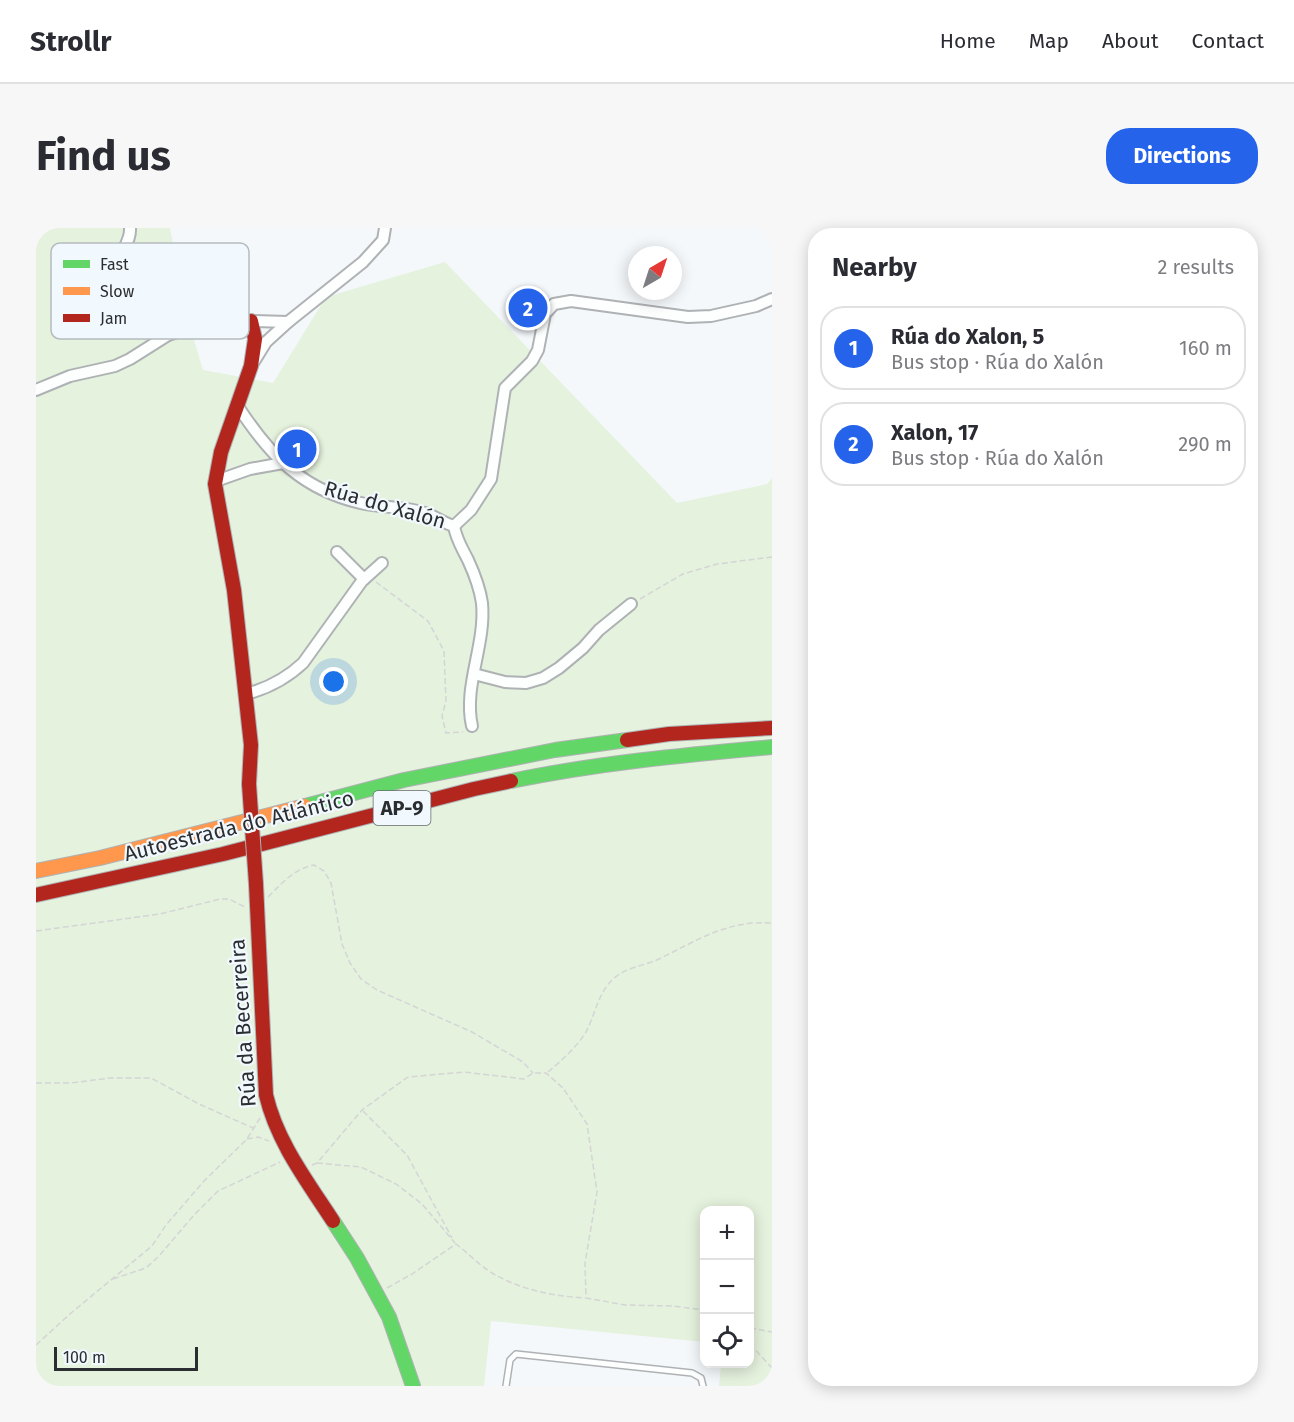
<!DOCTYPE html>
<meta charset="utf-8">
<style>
:root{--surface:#fff;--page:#f7f7f7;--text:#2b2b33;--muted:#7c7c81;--line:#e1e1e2;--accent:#2563eb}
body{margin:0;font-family:"Fira Sans",sans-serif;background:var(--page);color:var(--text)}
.controls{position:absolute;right:18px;bottom:18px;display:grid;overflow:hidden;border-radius:12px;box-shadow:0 3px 15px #0003}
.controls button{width:54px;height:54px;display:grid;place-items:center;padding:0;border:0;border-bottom:2px solid var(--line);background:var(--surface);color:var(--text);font:30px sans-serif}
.compass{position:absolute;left:592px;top:18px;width:54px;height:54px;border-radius:50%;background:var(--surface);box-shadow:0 3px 15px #0003;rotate:39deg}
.scale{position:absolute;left:18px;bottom:15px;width:144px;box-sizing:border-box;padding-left:6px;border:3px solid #2b2e30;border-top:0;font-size:16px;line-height:21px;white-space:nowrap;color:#2b2e30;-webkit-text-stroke:4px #f1f8fe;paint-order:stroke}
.you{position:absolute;left:298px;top:454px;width:21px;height:21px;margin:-15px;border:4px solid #fff;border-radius:50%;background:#1a73e8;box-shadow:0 0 0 9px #1a73e833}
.badge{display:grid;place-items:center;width:39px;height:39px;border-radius:50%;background:var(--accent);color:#fff;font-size:20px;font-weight:700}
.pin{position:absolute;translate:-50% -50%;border:3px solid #fff;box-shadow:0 2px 6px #0006}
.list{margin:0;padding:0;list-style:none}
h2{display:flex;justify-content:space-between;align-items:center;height:78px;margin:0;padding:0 24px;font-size:26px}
h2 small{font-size:20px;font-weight:400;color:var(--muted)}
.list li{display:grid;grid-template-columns:39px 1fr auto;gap:18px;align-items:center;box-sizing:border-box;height:84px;margin:0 12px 12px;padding:0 12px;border:2px solid var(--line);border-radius:24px}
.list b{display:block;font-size:22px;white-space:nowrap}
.list p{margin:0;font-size:20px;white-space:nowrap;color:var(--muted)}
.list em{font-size:20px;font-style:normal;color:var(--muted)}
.icon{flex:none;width:33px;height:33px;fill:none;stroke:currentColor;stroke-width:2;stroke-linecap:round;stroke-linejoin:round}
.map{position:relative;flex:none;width:736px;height:1158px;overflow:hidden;border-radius:24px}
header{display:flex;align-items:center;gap:36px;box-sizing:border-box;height:84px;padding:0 30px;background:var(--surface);border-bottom:2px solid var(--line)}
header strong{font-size:28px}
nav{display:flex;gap:33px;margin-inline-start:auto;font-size:21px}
.intro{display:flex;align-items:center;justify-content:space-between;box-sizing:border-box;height:144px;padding:0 36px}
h1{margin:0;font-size:42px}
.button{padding:15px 27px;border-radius:24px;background:var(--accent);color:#fff;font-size:21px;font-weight:700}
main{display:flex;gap:36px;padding:0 36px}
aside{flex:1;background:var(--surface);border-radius:24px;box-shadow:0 3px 15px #0003}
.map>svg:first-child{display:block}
.green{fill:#e5f2dd}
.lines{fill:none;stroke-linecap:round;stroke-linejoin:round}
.lane-casing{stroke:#afb2b4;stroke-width:8}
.street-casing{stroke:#afb2b4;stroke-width:14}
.fast-casing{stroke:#afb2b4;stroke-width:16}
.slow-casing{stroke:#afb2b4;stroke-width:16}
.jam-casing{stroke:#afb2b4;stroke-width:16}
.path{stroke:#d4d5d6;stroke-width:1.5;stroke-dasharray:6 3;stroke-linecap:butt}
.lane{stroke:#fdfefe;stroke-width:5}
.street{stroke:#fdfefe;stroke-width:10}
.fast{stroke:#63d668;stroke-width:14}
.slow{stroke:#ff974d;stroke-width:14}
.jam{stroke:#b3261e;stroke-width:14}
.jam-bridge-casing{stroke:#afb2b4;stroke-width:16;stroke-linecap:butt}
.jam-bridge{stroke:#b3261e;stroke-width:14}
.labels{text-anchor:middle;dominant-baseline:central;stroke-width:4.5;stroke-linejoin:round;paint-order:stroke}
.shield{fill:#f1f8fe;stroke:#666b6e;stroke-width:1.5}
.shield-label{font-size:20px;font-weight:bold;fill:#2b2e30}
.street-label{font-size:21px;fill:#2b2e30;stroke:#f1f8fe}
.key{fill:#f1f8fe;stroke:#b6bbc0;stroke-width:1.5}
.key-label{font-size:16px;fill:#2b2e30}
</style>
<header>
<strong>Strollr</strong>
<nav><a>Home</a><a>Map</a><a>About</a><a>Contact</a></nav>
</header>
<div class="intro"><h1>Find us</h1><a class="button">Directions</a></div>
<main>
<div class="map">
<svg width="736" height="1158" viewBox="0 0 736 1158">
<rect width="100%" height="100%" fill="#f4f8fb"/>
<path class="green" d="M 0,0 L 134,0 L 149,82 L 167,142 L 237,155 L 290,69 L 409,34 L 641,275 L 731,256 L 736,250 L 736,1158 L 683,1158 L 685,1136 L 714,1136 L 714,982 L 668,982 L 668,1114 L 455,1093 L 448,1158 L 0,1158 Z"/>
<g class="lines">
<defs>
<path id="lane" d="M 470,1158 L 474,1132 L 480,1126 L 656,1145 L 665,1150 L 667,1158"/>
<g id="street">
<path d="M 94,0 C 95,13 85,22 83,34 L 119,96 L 132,107"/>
<path d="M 217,135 L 230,114 L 252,94 L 327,34 L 347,12 L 349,0"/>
<path d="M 0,162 L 34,148 L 79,138 L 94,131 L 132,107 L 191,88 L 215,93 L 252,94"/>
<path d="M 201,177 C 234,228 267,263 329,276 C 348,280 370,278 389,285 C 399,288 407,295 418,298 L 435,282 L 455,251 L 469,160 L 496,133 L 502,122 L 509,86 L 518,76 L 535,73 L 652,89 L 675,88 L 720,78 L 736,71"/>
<path d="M 180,253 L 214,241 L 247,235"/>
<path d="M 418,298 C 420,311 426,320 432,332 C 438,345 444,361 446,375 C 450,417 427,458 436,498"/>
<path d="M 301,324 L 328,351"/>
<path d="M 438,446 L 469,454 L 490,455 L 507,450 L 523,440 L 547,420 L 563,402 L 595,376"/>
<path d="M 210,466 C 233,460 250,451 267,435 L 326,353 L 346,335"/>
</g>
<g id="fast">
<path d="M 475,553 C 562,535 648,527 736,519"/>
<path d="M 269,578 L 368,552 L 519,522 L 591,512"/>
<path d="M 297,993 L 321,1030 L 353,1089 L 377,1158"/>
</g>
<path id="slow" d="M 0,643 L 64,630 L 269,578"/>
<g id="jam">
<path d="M 591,512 L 633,506 L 736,500"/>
<path d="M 213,556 L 215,517 L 198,362 L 179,256 L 185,224 L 215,138 L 219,111 L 215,93"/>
<path d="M 220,656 L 230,867 C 241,914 271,953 297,993"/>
<path d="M 0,667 L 187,626 L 438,561 L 475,553"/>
</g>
</defs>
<use href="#lane" class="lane-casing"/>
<use href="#street" class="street-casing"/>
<use href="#fast" class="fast-casing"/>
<use href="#slow" class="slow-casing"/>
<use href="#jam" class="jam-casing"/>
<g class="path">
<path d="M 340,354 L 392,393 L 408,423 L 410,473 L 406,488 L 410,505 L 427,504"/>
<path d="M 604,371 L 647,346 L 681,336 L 736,329"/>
<path d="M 232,669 C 246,655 258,641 278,637 L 288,643 L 295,655 L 306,716 L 314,735 L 325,751 L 341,762 L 436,804 L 487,834 L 497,845"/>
<path d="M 0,703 L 124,686 L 184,671 L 193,671 L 209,679"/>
<path d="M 512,844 C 526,832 540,820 550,804 C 559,787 562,765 577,751 C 590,739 608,738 623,731 C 662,712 691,692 736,695"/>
<path d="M 0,855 L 35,855 L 74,850 L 115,850 L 163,876 L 217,900"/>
<path d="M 327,883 L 371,927 L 416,1010"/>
<path d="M 211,911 L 222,909 L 233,913"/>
<path d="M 281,935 L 325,939 L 360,956 L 386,976 L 419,1015"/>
<path d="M 276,937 L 281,935 L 326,882 L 372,849 L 428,844 L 488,851 L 497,845 L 510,845 L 527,860 L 551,896 L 561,964 L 549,1035 L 550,1070 L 589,1077 L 637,1078 L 668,1082"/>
<path d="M 77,1051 L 110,1040 L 123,1028 L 158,987 L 182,963 L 244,934"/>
<path d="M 351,1060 L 376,1046 L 420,1016 C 432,1025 443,1037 456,1045 C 485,1062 517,1068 549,1070"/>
<path d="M 714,1100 L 736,1104"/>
<path d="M 714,1116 L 736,1140"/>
<path d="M 0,1117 L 35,1085 L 116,1018 L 130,997 L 168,953 L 211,911 L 224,890"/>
</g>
<use href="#lane" class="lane"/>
<use href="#street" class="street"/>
<use href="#fast" class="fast"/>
<use href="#slow" class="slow"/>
<use href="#jam" class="jam"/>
<defs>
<path id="jam-bridge" d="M 213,556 L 220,656"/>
</defs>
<use href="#jam-bridge" class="jam-bridge-casing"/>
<use href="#jam-bridge" class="jam-bridge"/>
</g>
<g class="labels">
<rect class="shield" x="337.5" y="563" width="57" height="34" rx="4.5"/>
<g class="shield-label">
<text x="366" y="580">AP-9</text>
</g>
<g class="street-label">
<text transform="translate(349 277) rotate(16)">Rúa do Xalón</text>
<text transform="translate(203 598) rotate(-14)">Autoestrada do Atlántico</text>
<text transform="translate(207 795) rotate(-94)">Rúa da Becerreira</text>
</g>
</g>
<rect x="15" y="15" width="198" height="96" rx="9" class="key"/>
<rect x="27" y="32" width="27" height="8" fill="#63d668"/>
<rect x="27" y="59" width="27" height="8" fill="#ff974d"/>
<rect x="27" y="86" width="27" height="8" fill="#b3261e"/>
<g class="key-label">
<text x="64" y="42">Fast</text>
<text x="64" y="69">Slow</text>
<text x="64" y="96">Jam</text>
</g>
</svg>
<div class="controls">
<button>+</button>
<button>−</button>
<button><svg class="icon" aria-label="locate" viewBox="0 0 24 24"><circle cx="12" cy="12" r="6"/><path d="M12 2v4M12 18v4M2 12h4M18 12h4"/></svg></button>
</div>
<svg class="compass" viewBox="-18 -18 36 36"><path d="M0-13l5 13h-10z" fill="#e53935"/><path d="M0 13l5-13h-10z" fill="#7c7c81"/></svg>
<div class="scale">100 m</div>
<div class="you"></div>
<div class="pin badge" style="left:261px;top:221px">1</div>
<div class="pin badge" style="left:492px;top:80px">2</div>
</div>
<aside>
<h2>Nearby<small>2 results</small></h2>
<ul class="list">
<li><span class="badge">1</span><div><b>Rúa do Xalon, 5</b><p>Bus stop · Rúa do Xalón</p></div><em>160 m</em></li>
<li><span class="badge">2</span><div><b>Xalon, 17</b><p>Bus stop · Rúa do Xalón</p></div><em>290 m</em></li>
</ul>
</aside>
</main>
